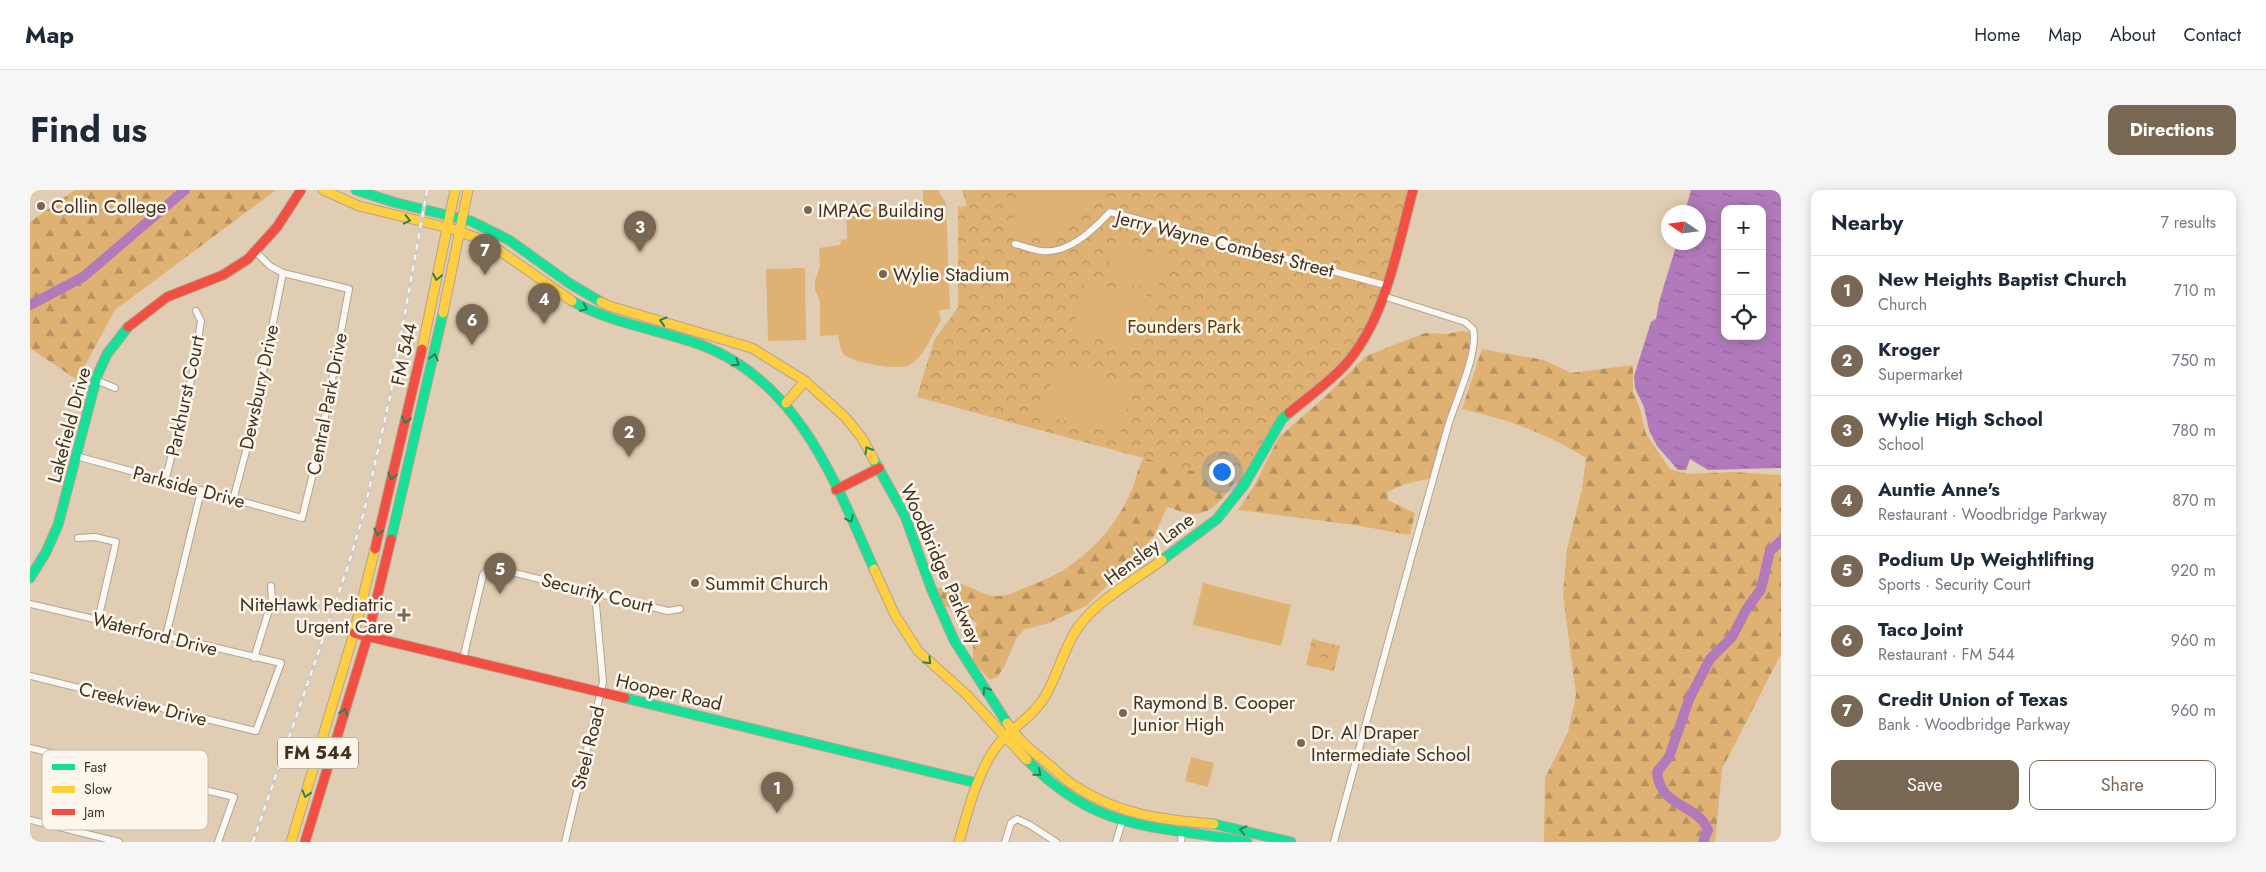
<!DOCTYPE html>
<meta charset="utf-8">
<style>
:root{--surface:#fff;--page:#f6f6f7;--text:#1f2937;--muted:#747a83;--line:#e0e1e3;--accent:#786853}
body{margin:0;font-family:Jost,sans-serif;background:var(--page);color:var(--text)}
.controls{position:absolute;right:15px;top:15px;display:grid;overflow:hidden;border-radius:10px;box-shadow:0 2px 12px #0003}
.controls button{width:45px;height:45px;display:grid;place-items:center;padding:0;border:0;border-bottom:1px solid var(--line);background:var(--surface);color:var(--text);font:25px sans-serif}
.compass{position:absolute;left:1631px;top:15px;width:45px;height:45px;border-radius:50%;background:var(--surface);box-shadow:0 2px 12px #0003;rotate:283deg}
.you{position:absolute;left:1191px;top:281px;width:18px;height:18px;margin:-12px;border:4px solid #fff;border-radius:50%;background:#1a73e8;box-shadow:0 0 0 8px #1a73e833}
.badge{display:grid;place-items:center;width:32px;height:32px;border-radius:50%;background:var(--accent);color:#fff;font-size:16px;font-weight:700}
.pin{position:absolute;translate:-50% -41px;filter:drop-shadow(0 1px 2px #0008)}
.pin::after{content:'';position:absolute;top:26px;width:18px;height:15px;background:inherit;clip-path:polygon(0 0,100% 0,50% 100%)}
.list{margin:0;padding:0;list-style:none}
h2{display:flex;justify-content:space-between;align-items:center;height:65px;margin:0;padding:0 20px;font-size:21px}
h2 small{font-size:16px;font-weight:400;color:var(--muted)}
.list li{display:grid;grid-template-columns:32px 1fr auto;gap:15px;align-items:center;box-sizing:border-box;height:70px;padding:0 20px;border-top:1px solid var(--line)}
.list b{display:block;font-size:19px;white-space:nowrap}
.list p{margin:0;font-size:16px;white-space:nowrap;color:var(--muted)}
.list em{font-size:16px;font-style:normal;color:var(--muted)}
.actions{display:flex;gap:10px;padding:15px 20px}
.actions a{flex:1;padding:11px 0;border:1px solid var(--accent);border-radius:10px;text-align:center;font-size:18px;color:var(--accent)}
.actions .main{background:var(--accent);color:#fff}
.icon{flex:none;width:28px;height:28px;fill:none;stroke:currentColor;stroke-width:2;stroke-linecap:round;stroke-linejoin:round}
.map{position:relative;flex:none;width:1751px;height:652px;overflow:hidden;border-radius:10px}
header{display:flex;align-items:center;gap:30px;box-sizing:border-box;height:70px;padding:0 25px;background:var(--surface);border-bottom:1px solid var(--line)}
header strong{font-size:24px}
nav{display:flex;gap:28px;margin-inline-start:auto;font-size:18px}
.intro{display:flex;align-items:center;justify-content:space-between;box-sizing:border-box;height:120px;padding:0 30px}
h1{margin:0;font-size:35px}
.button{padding:12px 22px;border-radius:10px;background:var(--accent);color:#fff;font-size:18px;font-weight:700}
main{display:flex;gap:30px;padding:0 30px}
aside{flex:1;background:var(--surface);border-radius:10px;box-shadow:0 2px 12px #0003}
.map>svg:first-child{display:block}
.forest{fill:url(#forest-firs)}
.park{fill:url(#park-crowns)}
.pitch{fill:#dfb273}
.water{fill:url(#water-ripples);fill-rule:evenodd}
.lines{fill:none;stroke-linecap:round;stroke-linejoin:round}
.river{stroke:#b17abb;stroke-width:10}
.street-casing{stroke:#b3a490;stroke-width:8}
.fast-casing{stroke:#b3a490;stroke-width:11}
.slow-casing{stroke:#b3a490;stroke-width:11}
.jam-casing{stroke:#b3a490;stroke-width:11}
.street{stroke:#faf8f4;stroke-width:6}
.fast{stroke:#16e098;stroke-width:9}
.slow{stroke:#ffcf43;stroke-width:9}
.jam{stroke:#f24e42;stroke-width:9}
.rail-casing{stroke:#d1cac3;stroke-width:4}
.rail{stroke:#fdf6ed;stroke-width:2;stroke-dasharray:5.5;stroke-linecap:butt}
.oneway{stroke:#2d8055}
.poi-dot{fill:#786853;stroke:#fdf6ed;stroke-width:2}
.labels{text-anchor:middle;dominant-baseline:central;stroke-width:5;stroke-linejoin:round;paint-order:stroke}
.shield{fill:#fdf6ed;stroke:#796d5d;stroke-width:1}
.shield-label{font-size:18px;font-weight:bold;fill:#40321f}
.poi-label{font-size:19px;fill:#40321f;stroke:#fdf6ed;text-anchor:start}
.street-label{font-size:19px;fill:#40321f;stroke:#fdf6ed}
.park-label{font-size:19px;fill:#5c3b04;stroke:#fdf6ed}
.key{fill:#fdf6ed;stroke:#c4bbaf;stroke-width:1}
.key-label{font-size:14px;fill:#40321f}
</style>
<header>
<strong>Map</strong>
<nav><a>Home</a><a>Map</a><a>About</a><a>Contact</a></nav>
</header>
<div class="intro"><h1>Find us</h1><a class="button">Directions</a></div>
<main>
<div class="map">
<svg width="1751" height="652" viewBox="0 0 1751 652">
<defs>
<pattern id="forest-firs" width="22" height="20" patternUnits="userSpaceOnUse" patternTransform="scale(1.25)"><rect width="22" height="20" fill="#dfb273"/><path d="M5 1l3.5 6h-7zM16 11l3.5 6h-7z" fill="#b6915e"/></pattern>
<pattern id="park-crowns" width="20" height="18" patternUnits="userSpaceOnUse" patternTransform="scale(1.25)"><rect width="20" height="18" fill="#dfb273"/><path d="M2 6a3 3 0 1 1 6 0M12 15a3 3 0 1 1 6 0" fill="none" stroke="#b6915e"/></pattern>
<pattern id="water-ripples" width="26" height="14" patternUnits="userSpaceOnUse" patternTransform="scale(1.25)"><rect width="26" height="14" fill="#b17abb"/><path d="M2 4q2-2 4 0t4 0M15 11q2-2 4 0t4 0" fill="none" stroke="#916597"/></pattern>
</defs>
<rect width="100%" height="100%" fill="#e1cdb3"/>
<g class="forest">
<path d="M 45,0 L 246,0 L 85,120 L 47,190 L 0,158 L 0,32 Z"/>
<path d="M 1433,141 L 1441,143 L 1441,158 L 1402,288 L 1375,294 L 1357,302 L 1358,310 L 1385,323 L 1380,345 L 1325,335 L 1208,320 L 1223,298 L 1249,247 L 1297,205 L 1336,166 L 1395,143 L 1417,144 Z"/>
<path d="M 1452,159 L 1514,170 L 1541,183 L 1603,175 L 1603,202 L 1610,219 L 1616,244 L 1640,279 L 1657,284 L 1703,282 L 1751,285 L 1751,464 L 1692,579 L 1685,652 L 1514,652 L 1515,588 L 1538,542 L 1546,505 L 1533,404 L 1537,359 L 1552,299 L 1556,268 C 1517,243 1476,229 1432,219 Z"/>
<path d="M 1120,261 L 1209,285 C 1200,300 1184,324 1165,324 C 1156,324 1145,319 1137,317 L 1124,346 L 1092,381 L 1056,416 L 1016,434 L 995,439 L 987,447 L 975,475 L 968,486 L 960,490 L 943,472 L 943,449 L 947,433 L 936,425 L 913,415 L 906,400 C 910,398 916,395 920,394 C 937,391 951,407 968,406 C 979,406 993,398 1004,394 C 1047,379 1083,343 1101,302 C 1107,288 1108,271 1120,261 Z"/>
</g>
<g class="park">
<path d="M 932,0 L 1383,0 L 1341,138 L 1301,186 L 1257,224 L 1214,295 L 887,207 L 904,150 L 928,118 L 928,17 L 937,16 Z"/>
<path d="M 1282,449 L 1310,456 L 1304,481 L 1276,475 Z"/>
</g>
<g class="pitch">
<path d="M 893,0 L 908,0 L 916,13 L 920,119 L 909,120 L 911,131 C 900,146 896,165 880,175 C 869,181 826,173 816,166 C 809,161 810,152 808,145 L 790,146 L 790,111 L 785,100 L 785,90 L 790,77 L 789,58 L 810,55 L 811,50 L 817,49 L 816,18 L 893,15 Z"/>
<path d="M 990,0 L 1071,0 C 1050,38 1021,48 980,42 Z"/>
<path d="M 1084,54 L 1137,66 L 1127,101 L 1076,88 Z"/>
<path d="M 775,78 L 776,150 L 738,151 L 736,79 Z"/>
<path d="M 1055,91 L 1126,108 L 1113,158 L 1042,142 Z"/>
<path d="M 1026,174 L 1103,194 L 1090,245 L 1013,225 Z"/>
<path d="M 1173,393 L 1261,415 L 1251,456 L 1163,435 Z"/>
<path d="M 1286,454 L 1305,458 L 1303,466 L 1284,462 Z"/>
<path d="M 1283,465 L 1302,469 L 1300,478 L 1282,473 Z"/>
<path d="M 1161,567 L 1184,573 L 1178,597 L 1155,591 Z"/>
</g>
<path class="water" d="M 1661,0 L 1751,0 L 1751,278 L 1678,280 L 1660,269 L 1656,280 L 1648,280 L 1627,256 L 1619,240 L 1614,217 L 1605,198 L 1604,186 L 1621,132 L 1626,129 L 1629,112 L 1647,53 L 1668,52 L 1668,22 L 1655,22 ZM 1695,19 L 1732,19 L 1732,146 L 1695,146 Z"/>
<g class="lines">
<g class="river">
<path d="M 0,115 L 53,87 L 155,0"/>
<path d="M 1673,652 L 1678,640 C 1667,613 1630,618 1627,582 L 1639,567 L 1660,507 L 1680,469 L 1702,447 L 1716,420 L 1731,399 L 1740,361 L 1751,351"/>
</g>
<defs>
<g id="street">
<path d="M 985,54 C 994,56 1003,60 1012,61 C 1039,64 1063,40 1080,22 L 1355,95"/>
<path d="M 66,190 L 85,198"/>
<path d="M 46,266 L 272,328 L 289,259 L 319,99 L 253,83 L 240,76 L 226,62"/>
<path d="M 135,291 L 162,187 L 171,131 L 166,121"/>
<path d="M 203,310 L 220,246 L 253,83"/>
<path d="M 48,348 L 65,347 L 86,352 L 68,430"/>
<path d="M 0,414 L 251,473 L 226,541 L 0,486"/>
<path d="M 136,446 L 171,301"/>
<path d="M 224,468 L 242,410 L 241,396"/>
<path d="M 433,469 L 453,385 L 459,378 L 477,381 L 638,421 L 650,419"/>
<path d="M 0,558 L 204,607 L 188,652"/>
<path d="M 0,630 L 89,652"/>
<path d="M 535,652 L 573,492 L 565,403"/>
<path d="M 975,652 L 981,633 L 987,629 L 1000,635 L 1026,652"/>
<path d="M 1086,652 L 1092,632"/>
<path d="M 1151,652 L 1152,643"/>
<path d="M 1304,652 C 1342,512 1379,372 1419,233 C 1426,210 1449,161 1443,139 L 1435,132 L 1353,106"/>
</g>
<g id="fast">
<path d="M 326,0 L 363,12 L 441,31 L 479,50 L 539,93 L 571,112"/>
<path d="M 542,111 C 582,134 628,139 671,155 C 768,191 805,291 844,379"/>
<path d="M 844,270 L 875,326 L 901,398 L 924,450 L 977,533"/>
<path d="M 361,349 L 413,123"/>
<path d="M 1132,370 L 1187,329 L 1214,295 L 1252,229 L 1259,223"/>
<path d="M 0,388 L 16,362 L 28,335 L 67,186 L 77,164 L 98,137"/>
<path d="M 595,508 L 947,593"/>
<path d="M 997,570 C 1069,644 1125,634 1217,652"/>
<path d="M 1184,634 L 1261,652"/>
</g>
<g id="slow">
<path d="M 293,0 L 329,16 L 423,39 L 457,52 L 542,111"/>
<path d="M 571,112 L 579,116 L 722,158 L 775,191 L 815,227 L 832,248 L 844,270"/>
<path d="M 413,123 L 438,0"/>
<path d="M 392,159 L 425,0"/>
<path d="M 756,213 L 775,191"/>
<path d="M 844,379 L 865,425 L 888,461 L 937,505 L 997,570"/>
<path d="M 977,533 C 987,549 1003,562 1018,574 C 1027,581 1035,590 1045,596 C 1089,625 1133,630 1184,634"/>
<path d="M 261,652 L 324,443 L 345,359"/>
<path d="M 929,652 C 938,620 949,576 971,551 C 985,536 1003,526 1014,508 C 1028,486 1033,458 1049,436 C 1069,409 1105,390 1132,370"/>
</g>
<g id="jam">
<path d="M 98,137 L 137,107 L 193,85 L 218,69 L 247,37 L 271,0"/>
<path d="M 1259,223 C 1277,208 1298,193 1314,176 C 1356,130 1367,58 1383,0"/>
<path d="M 806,300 L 849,278"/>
<path d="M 345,359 L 392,159"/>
<path d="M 324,443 L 595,508"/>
<path d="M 275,652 L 338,445 L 361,349"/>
</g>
</defs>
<use href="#street" class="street-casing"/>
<use href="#fast" class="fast-casing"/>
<use href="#slow" class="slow-casing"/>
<use href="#jam" class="jam-casing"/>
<use href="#street" class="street"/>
<use href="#fast" class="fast"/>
<use href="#slow" class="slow"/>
<use href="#jam" class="jam"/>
<defs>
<path id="rail" d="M 223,652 L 318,376 L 334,322 L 360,207 L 397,0"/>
</defs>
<use href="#rail" class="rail-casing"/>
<use href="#rail" class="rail"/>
</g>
<defs><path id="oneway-chevron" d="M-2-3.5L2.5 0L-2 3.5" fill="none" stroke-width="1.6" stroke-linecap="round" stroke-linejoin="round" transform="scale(1.25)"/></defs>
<g class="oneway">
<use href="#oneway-chevron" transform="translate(377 30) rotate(13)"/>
<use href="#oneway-chevron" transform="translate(407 87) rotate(101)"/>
<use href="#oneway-chevron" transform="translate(554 118) rotate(26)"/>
<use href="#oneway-chevron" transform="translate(633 131) rotate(-164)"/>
<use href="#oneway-chevron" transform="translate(404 167) rotate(-78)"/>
<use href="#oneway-chevron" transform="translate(706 173) rotate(33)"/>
<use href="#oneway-chevron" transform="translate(376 230) rotate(104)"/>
<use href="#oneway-chevron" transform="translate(838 260) rotate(-120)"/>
<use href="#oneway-chevron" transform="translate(362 286) rotate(105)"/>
<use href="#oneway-chevron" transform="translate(820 329) rotate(65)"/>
<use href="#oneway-chevron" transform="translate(348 342) rotate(104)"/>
<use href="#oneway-chevron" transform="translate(898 471) rotate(47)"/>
<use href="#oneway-chevron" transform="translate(956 500) rotate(-123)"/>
<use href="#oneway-chevron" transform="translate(314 522) rotate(-73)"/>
<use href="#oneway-chevron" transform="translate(1008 583) rotate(40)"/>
<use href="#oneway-chevron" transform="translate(276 604) rotate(107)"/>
<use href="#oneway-chevron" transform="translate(1213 640) rotate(-166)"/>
</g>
<g class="poi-dot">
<circle cx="11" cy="16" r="5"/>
<circle cx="778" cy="20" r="5"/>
<circle cx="853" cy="84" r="5"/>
<circle cx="665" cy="393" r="5"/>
<path d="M371.5 417.5h5v5h5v5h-5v5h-5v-5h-5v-5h5z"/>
<circle cx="1093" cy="523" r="5"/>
<circle cx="1271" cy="553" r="5"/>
</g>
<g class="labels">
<rect class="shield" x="248" y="547.5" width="80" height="31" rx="4"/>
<g class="shield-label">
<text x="288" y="563">FM 544</text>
</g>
<g class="poi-label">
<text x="21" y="16">Collin College</text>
<text x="788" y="20">IMPAC Building</text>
<text x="863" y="84">Wylie Stadium</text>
<text x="675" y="393">Summit Church</text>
<text x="363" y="414" text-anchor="end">NiteHawk Pediatric<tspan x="363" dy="22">Urgent Care</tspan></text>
<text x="1103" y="512">Raymond B. Cooper<tspan x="1103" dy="22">Junior High</tspan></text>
<text x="1281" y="542">Dr. Al Draper<tspan x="1281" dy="22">Intermediate School</tspan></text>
</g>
<g class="street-label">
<text transform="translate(1195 54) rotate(14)">Jerry Wayne Combest Street</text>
<text transform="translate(374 164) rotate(-78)">FM 544</text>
<text transform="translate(229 197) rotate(-78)">Dewsbury Drive</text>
<text transform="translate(155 206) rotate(-78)">Parkhurst Court</text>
<text transform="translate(297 214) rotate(-79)">Central Park Drive</text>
<text transform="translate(39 235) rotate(-75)">Lakefield Drive</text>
<text transform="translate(159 297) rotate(15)">Parkside Drive</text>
<text transform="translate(1119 359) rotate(-37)">Hensley Lane</text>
<text transform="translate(911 374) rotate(66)">Woodbridge Parkway</text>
<text transform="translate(567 403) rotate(14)">Security Court</text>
<text transform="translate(125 444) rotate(14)">Waterford Drive</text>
<text transform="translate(639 502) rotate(13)">Hooper Road</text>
<text transform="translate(113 514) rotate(14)">Creekview Drive</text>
<text transform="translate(558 558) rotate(-76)">Steel Road</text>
</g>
<g class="park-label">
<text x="1154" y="136">Founders Park</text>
</g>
</g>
<rect x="12" y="560" width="166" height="80" rx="8" class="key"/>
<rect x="22" y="574" width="23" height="6" fill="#16e098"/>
<rect x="22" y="596" width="23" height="7" fill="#ffcf43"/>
<rect x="22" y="619" width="23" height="6" fill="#f24e42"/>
<g class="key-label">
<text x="54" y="582">Fast</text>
<text x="54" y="604">Slow</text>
<text x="54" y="627">Jam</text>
</g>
</svg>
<div class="controls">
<button>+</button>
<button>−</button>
<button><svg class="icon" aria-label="locate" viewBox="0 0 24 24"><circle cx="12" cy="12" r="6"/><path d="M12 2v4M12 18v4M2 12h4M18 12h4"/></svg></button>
</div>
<svg class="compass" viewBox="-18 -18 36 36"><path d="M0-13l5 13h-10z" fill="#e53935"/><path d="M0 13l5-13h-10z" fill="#747a83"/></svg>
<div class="you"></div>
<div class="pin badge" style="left:747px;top:623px">1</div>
<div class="pin badge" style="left:599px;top:267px">2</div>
<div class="pin badge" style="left:610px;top:62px">3</div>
<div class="pin badge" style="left:514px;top:134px">4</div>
<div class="pin badge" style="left:470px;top:404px">5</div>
<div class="pin badge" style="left:442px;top:155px">6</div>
<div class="pin badge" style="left:455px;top:85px">7</div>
</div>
<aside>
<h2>Nearby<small>7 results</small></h2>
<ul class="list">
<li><span class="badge">1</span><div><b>New Heights Baptist Church</b><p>Church</p></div><em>710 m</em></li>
<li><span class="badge">2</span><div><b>Kroger</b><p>Supermarket</p></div><em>750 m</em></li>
<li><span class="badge">3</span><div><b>Wylie High School</b><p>School</p></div><em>780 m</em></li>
<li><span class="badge">4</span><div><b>Auntie Anne's</b><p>Restaurant · Woodbridge Parkway</p></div><em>870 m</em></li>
<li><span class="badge">5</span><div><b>Podium Up Weightlifting</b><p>Sports · Security Court</p></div><em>920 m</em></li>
<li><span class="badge">6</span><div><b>Taco Joint</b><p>Restaurant · FM 544</p></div><em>960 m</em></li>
<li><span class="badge">7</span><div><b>Credit Union of Texas</b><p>Bank · Woodbridge Parkway</p></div><em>960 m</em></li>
</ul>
<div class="actions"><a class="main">Save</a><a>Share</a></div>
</aside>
</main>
